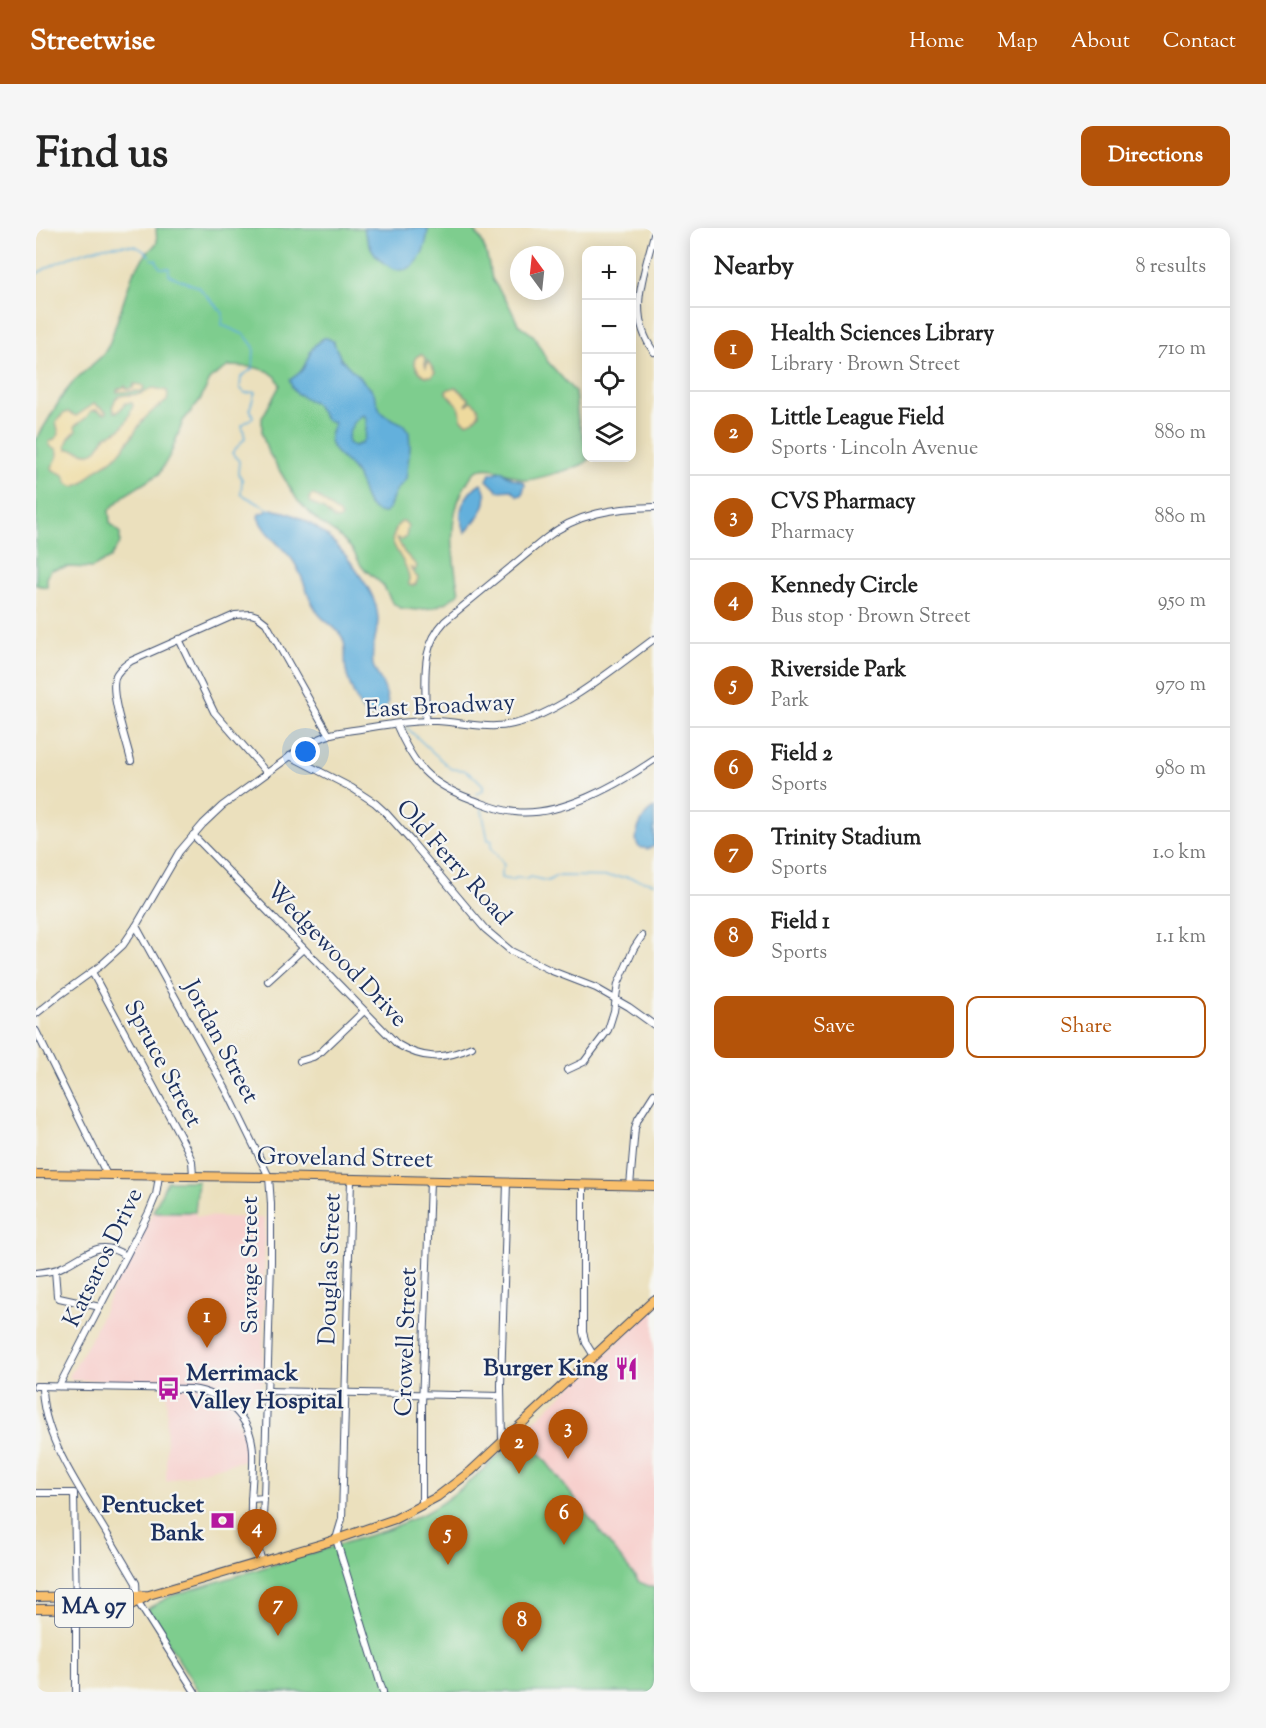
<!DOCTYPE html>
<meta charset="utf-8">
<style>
:root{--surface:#fff;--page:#f6f6f6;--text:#222;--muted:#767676;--line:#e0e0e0;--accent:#b45309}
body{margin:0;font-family:"Sorts Mill Goudy",serif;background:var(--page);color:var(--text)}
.controls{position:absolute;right:18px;top:18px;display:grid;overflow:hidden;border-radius:12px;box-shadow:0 3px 15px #0003}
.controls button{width:54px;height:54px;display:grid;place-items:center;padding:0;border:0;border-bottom:2px solid var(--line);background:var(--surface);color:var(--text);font:30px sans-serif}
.compass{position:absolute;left:474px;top:18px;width:54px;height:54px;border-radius:50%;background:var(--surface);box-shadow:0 3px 15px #0003;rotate:345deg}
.you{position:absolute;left:270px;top:524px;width:21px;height:21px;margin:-15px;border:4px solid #fff;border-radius:50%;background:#1a73e8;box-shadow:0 0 0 9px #1a73e833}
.badge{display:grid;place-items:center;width:39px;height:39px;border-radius:50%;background:var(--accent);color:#fff;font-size:20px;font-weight:700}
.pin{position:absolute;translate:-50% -50px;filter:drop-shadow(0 2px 3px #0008)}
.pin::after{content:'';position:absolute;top:32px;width:21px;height:18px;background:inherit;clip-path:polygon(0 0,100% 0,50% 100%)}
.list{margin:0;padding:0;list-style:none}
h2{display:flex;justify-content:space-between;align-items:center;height:78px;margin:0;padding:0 24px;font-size:26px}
h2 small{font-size:20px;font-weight:400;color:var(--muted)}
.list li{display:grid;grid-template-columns:39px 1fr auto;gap:18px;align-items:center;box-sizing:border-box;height:84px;padding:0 24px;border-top:2px solid var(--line)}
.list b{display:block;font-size:22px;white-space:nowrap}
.list p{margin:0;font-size:20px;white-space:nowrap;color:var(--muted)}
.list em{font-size:20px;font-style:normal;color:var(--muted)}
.actions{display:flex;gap:12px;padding:18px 24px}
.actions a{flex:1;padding:14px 0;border:2px solid var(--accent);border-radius:12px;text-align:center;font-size:21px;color:var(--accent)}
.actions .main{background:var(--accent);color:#fff}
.icon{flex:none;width:33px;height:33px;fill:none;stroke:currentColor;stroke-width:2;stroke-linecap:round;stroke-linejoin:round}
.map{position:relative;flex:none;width:618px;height:1464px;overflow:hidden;border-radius:12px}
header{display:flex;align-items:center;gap:36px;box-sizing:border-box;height:84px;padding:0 30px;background:var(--accent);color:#fff}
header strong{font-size:28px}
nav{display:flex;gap:33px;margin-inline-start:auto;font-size:21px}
.intro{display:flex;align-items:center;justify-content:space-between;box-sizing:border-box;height:144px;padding:0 36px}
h1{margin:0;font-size:42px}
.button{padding:15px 27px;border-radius:12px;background:var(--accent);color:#fff;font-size:21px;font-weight:700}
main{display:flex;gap:36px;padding:0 36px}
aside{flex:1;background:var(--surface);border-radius:12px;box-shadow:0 3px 15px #0003}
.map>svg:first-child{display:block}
.built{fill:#f7d0cd}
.green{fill:#7ecd8e;stroke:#4c7e76;stroke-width:1.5}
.sand{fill:#eeda9e;stroke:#84847e;stroke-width:1.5}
.water{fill:#63b0dc;stroke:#3f709d;stroke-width:1.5;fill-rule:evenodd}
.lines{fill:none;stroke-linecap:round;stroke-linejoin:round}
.stream{stroke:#63b0dc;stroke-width:1.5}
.minor-casing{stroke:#3a4a6c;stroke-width:8}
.major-casing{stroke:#3a4a6c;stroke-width:10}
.minor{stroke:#fff;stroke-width:6}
.major{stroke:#f8bf6c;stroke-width:8}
.labels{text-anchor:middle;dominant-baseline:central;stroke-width:4.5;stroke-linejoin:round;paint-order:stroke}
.shield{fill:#f6f6f2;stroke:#5d6b8a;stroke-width:1.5}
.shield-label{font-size:22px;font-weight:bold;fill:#1b2f5e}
.street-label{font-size:24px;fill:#1b2f5e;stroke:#f6f6f2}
.poi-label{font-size:24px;font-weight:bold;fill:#1b2f5e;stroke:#f6f6f2;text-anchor:end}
</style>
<header>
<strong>Streetwise</strong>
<nav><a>Home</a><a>Map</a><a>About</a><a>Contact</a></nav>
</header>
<div class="intro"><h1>Find us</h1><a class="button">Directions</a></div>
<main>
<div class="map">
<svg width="618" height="1464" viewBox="0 0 618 1464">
<rect width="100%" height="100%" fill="#f6f6f2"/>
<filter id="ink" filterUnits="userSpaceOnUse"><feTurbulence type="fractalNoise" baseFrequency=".0167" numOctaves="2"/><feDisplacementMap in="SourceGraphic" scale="12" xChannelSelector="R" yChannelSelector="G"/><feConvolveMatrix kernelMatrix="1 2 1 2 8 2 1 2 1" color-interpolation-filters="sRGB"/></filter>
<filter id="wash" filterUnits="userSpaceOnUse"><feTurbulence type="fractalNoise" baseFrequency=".008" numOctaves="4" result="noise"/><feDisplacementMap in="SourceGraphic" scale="24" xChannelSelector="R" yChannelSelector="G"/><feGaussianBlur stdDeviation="1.35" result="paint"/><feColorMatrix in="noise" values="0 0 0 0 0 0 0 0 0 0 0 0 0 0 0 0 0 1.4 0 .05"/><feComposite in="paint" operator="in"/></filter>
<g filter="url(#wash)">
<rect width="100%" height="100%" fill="#ebe0bd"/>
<g class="built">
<path d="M 117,984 L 159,984 L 160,988 L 229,990 L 227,1153 L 201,1190 L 212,1216 L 212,1231 L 130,1253 L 131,1154 L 36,1152 L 33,1148 L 54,1113 L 84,1045 Z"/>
<path d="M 618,1080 L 618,1360 L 604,1354 L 488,1205 L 497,1194 Z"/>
</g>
<g class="green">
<path d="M 120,0 L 437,0 L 445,12 L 450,24 L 456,51 L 473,77 L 482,96 L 498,108 L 512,134 L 539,164 L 542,192 L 550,218 L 550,230 L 554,231 C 551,233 550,235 547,236 C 540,240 494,253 489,252 C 475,248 460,238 445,241 C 438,242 435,248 432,253 C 410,286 416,328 423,365 L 411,374 L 396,380 L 380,382 L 364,380 L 356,374 L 347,357 L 326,339 L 316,321 L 302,307 L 283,294 L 262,273 L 231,222 L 226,206 L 226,190 L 244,157 L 240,149 L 232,143 L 217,139 L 193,138 L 175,150 L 164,172 L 147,193 L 135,225 L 123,246 L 89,267 L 73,282 L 74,295 L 84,305 L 84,315 L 74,330 L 56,340 L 32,339 L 15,342 L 11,350 L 11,359 L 0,357 L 0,212 L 27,167 L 39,152 L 67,127 L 73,117 L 97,45 L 111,25 L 121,15 Z"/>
<path d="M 131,953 L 162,953 L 159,984 L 117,984 Z"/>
<path d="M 488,1205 L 603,1354 L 618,1360 L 618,1464 L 163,1464 L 111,1381 L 135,1368 L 351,1302 C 364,1296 377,1291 389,1285 C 427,1264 456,1232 488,1205 Z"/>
</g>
<g class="sand">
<path d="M 385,126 L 390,131 L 389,136 L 390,139 L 392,133 L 399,144 L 396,148 C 387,150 380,142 378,133 L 380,129 Z"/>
<path d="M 98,156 L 106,157 L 108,159 L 106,163 L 81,164 L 81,162 L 89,158 L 91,161 L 97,160 Z"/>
<path d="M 420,159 L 433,171 L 430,178 L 435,173 L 442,179 L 443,186 L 438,192 L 431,195 L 426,192 L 422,178 L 410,164 L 410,162 Z"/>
<path d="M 118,160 L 131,163 L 132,167 L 131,173 L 119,181 L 107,192 L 90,217 L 79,230 L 60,242 L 47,255 L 38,259 L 32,256 L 28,247 L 17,242 L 16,239 C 19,233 24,228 21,221 L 14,218 L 13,214 L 20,210 L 23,206 L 20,194 L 27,186 L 32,184 L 40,188 L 58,176 L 70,183 L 70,185 L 68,186 L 60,182 L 55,183 L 51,189 L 39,198 L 40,203 L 33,210 L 30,217 L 31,221 C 40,220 48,226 54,225 C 64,223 64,214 70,208 C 74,206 76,206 79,204 C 90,199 94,187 97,177 L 96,175 L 90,175 L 82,184 L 78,184 L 77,177 L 80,170 C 88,165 96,168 104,166 C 110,165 112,161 118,160 Z"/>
<path d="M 276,267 C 287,268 291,280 303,285 L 305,290 L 302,292 L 298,291 L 287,281 L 275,275 L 273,270 Z"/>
<path d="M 366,293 L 368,293 L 372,298 L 370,309 L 366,312 L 361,310 L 368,324 L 381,338 L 379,343 L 375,340 L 376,343 L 382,350 L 380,356 L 376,358 L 373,357 C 375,339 361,328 356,312 L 361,298 Z"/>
</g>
<g class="water">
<path d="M 327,0 L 392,0 C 390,34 368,60 339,26 C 333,18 330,9 327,0 Z"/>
<path d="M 288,110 L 291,110 L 297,113 L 305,131 L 337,163 L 344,182 L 348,187 L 367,196 L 373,204 L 374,219 L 370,251 L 359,264 L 353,280 L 349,285 C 342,285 337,282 333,277 C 326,269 326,255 320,246 C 313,233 298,228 294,213 C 293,206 297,202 298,195 L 289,191 L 280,176 L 260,165 L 256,159 L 254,152 C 258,149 263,146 266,142 C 275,129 271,120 288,110 ZM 328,187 L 331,191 C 329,203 333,215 318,218 L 312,215 C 311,205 318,190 328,187 Z"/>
<path d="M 465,243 L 476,250 L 488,254 L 489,257 L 486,267 L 482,268 L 476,262 L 462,263 L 451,252 L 454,246 Z"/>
<path d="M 445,255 C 458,273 441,291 429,305 C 428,298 424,291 425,284 C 426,273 436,260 445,255 Z"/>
<path d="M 236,281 C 240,283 245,283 249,284 C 283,295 307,320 325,349 C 334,362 341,374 342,391 C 342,406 334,421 337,437 C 339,444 344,450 347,457 C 350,463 351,469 352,475 C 348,483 342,493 331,487 C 323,483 312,453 310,443 C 308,432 311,421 307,411 C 302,399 289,395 282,385 C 270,369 268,347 256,331 C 245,317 228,306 222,289 L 223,286 Z"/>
<path d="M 618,580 L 618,618 L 612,621 L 603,619 C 595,609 607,585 618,580 Z"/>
</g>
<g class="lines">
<g class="stream">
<path d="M 116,31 L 120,32 L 124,40 L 133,40 L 133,47 L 162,59 L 187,85 L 186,97 L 209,107 L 218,119 L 217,140 L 205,149 L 204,160 L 209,165 L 219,164 L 214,180 L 217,189 L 206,197 L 209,210 L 196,225 L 203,233 L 202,245 L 206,251 L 205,266 L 236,283"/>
<path d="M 0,46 C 26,30 67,14 98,18 C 104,19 109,24 114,28"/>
<path d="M 348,479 L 362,488"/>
<path d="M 371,500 L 415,541 L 428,542 L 440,550 L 447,557 L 447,562 L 440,566"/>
<path d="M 445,578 L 452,612 L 456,612 L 455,619 C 459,626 464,630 468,637 L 465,644 L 465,650 L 476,652 L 482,649 L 491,651 L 494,649 L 512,653 L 520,648 L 590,649 L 618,655"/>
</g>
</g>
</g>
<g filter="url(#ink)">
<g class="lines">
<defs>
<g id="minor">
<path d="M 618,6 C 608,47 590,86 618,124"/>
<path d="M 143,411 L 178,484 L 231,545"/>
<path d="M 389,493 C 392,456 381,423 409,393 L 510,310 C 541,285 579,280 618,279"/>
<path d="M 360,496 C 378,538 392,555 435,571 C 449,576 463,583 479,584 C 524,589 581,557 618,532"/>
<path d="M 254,528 L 316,560 L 339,575 L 350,585 L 375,613 L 449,701 L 475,723 L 516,743 L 560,760 L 593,779 L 618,797"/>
<path d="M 95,533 C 91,514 74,468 79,450 C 81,443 88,438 95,433 L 199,387 L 215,386 L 221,388 L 230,395 L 293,507"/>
<path d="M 157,607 L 361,816 C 387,832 408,832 436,819"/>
<path d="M 100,698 L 193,867 L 233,949 L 235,976 L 235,1034 L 228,1270 L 215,1271"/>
<path d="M 56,744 L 150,919 L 156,933 L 157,948"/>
<path d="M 232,753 L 267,721"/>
<path d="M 0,786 L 25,766 L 64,738 L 87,717 L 100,698 L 143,624 L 167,596 L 186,578 L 271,516 L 295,506 L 304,504 C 335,500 368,492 400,493 C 425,494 452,502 477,496 C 522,487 581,438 618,411"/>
<path d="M 0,803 L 71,947"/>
<path d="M 264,833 L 277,829 L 285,824 L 328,783"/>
<path d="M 531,842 L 548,834 L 572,802 L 578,783 L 582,756 L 598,720 L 606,708"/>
<path d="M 315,951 L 306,1291 L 300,1311 L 347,1464"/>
<path d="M 547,956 L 547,1104 L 550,1115 L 558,1128"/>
<path d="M 594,958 L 599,900 L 602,891 L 618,866"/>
<path d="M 19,1042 L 21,1068 L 23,1070 L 64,1079"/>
<path d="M 0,1045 C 10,1044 20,1043 28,1038 C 52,1026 64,1010 90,1028"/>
<path d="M 0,1158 L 155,1161 C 187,1165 216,1189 217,1224 C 218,1246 214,1267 215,1289 C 217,1304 222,1319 226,1334"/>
<path d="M 6,1158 C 6,1204 38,1252 62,1291 C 75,1312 87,1333 100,1355 C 101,1362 99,1367 102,1374 L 159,1464"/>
<path d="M 23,1158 L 113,984 L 120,967 L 123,948"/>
<path d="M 231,1163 L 465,1168"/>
<path d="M 466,1213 L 465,1158 L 471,954"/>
<path d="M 0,1265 L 38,1265 L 40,1380 L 40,1464"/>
<path d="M 386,1277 L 386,1178 L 394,953"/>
<path d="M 227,1288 L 228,1270"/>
</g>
<g id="major">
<path d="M 0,946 L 233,949 L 618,958"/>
<path d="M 0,1369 L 113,1367 L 289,1315 L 359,1291 L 401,1269 L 435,1243 L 618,1072"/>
<path d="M 0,1381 L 83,1380 L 95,1377 L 110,1369"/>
</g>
</defs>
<use href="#minor" class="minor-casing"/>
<use href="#major" class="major-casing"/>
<use href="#minor" class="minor"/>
<use href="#major" class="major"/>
</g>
</g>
<defs>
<symbol id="restaurant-bare" viewBox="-9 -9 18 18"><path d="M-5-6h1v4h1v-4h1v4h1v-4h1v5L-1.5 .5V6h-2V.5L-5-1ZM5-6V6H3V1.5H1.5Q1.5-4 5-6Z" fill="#b5179e" stroke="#f6f6f2" stroke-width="2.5" paint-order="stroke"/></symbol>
<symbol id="bus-bare" viewBox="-9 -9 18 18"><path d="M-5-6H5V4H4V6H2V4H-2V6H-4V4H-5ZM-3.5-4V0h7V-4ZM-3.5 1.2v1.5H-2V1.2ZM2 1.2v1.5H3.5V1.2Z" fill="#b5179e" stroke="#f6f6f2" stroke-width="2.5" paint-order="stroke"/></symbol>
<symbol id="bank-bare" viewBox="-9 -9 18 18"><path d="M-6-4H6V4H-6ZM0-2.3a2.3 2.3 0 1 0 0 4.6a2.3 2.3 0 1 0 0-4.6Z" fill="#b5179e" stroke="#f6f6f2" stroke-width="2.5" paint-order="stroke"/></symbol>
</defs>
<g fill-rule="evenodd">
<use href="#restaurant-bare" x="574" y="1124" width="33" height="33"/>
<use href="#bus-bare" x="116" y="1144" width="33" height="33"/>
<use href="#bank-bare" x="170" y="1276" width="33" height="33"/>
</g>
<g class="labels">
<rect class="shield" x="19" y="1361" width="78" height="38" rx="4.5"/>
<g class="shield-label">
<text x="58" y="1380">MA 97</text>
</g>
<g class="street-label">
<text transform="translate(404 479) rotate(-3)">East Broadway</text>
<text transform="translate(417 635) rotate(48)">Old Ferry Road</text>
<text transform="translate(300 727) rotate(46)">Wedgewood Drive</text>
<text transform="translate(184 814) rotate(62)">Jordan Street</text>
<text transform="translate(126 836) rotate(62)">Spruce Street</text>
<text transform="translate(309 931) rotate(1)">Groveland Street</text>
<text transform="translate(68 1030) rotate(-64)">Katsaros Drive</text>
<text transform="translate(215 1037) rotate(-90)">Savage Street</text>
<text transform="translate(295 1041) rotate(-88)">Douglas Street</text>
<text transform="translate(371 1114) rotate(-88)">Crowell Street</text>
</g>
<g class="poi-label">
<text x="572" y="1141">Burger King</text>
<text x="150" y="1146" text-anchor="start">Merrimack<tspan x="150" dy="28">Valley Hospital</tspan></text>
<text x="168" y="1278">Pentucket<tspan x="168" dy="28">Bank</tspan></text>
</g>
</g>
</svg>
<div class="controls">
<button>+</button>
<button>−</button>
<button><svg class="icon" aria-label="locate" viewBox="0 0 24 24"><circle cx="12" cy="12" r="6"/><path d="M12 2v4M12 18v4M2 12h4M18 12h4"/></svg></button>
<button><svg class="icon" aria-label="layers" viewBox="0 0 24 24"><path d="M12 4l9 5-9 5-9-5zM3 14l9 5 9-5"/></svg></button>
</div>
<svg class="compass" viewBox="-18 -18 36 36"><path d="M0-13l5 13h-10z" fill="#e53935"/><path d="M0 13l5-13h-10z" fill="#767676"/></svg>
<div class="you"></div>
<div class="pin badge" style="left:171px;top:1120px">1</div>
<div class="pin badge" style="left:483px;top:1246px">2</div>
<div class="pin badge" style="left:532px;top:1231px">3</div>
<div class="pin badge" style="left:221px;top:1331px">4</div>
<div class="pin badge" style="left:412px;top:1337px">5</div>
<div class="pin badge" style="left:528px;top:1317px">6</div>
<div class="pin badge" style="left:242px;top:1408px">7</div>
<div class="pin badge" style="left:486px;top:1424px">8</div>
</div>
<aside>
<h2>Nearby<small>8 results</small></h2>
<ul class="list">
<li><span class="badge">1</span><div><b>Health Sciences Library</b><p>Library · Brown Street</p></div><em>710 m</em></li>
<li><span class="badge">2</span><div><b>Little League Field</b><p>Sports · Lincoln Avenue</p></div><em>880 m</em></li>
<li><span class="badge">3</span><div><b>CVS Pharmacy</b><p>Pharmacy</p></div><em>880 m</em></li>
<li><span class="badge">4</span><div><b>Kennedy Circle</b><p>Bus stop · Brown Street</p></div><em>950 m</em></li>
<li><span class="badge">5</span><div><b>Riverside Park</b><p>Park</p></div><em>970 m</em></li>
<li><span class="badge">6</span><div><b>Field 2</b><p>Sports</p></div><em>980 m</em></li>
<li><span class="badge">7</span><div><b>Trinity Stadium</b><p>Sports</p></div><em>1.0 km</em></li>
<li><span class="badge">8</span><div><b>Field 1</b><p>Sports</p></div><em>1.1 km</em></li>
</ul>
<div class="actions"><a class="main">Save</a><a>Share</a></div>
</aside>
</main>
